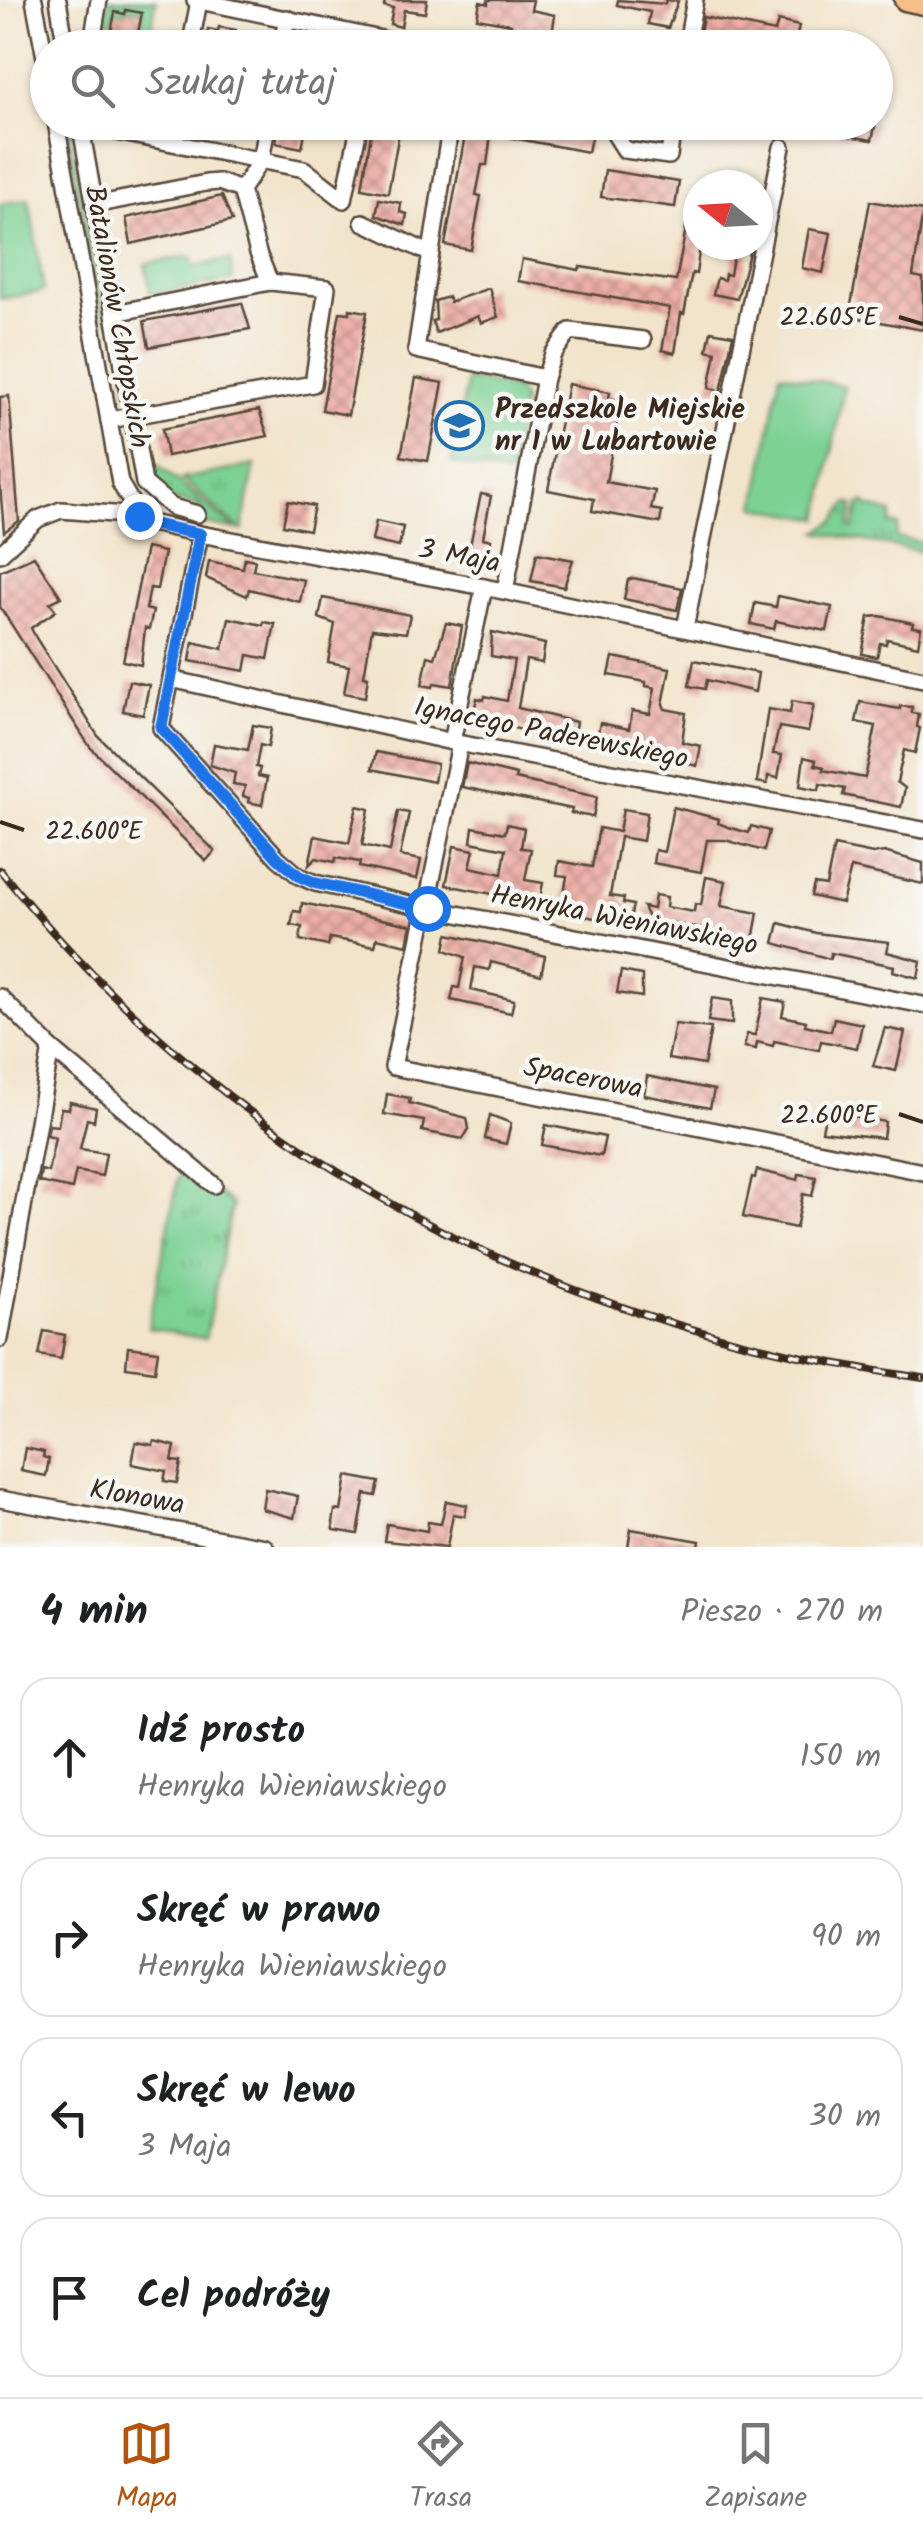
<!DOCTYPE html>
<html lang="pl">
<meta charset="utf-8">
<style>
:root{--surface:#fff;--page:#f2f2f2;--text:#202124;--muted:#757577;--line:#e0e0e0;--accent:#b45309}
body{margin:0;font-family:Kalam,sans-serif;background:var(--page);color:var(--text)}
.compass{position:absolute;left:683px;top:170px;width:90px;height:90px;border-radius:50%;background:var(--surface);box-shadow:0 2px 8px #0004;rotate:288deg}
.stop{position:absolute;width:30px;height:30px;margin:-22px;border:8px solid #1a73e8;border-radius:50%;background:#fff}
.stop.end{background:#1a73e8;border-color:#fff;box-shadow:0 2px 10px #0008}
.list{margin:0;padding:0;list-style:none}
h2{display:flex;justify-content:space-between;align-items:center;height:130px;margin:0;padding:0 40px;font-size:42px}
h2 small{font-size:32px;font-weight:400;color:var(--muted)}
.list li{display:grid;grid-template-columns:65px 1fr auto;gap:30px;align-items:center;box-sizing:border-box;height:160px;margin:0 20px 20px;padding:0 20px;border:2px solid var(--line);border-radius:30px}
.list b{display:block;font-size:38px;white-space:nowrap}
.list p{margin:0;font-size:32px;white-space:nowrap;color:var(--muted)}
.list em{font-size:32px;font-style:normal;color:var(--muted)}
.icon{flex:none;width:55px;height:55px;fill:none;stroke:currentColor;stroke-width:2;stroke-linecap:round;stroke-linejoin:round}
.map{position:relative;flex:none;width:923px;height:1547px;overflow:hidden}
.search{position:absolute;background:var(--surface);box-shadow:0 2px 8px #0004;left:30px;right:30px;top:30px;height:110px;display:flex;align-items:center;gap:25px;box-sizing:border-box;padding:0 35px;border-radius:55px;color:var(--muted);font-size:38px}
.sheet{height:850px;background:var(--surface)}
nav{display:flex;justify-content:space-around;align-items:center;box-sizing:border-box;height:140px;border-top:2px solid var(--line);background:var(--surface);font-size:28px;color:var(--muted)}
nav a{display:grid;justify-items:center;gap:5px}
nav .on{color:var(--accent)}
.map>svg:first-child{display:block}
.grass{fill:url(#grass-tufts);stroke:#5c7e59;stroke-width:2.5}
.green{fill:#7cd194;stroke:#5c7e59;stroke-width:2.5}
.building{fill:url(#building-cross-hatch)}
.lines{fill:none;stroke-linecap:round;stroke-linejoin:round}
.minor-casing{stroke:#564638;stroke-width:20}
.major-casing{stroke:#564638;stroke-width:25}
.minor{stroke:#fff;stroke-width:15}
.major{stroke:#f6be87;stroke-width:20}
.rail-casing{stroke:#3b2a1e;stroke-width:8}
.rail{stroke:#f6f6f2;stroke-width:4;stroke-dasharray:11;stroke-linecap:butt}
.route{stroke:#1a73e8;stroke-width:12}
.ticks{fill:none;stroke:#3b2a1e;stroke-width:4}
.labels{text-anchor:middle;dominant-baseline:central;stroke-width:9;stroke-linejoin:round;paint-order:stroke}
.street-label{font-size:28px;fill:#3b2a1e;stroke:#f6f6f2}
.poi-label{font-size:28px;font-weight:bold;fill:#3b2a1e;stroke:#f6f6f2;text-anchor:start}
.ticks-label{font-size:25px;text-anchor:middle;fill:#3b2a1e;stroke:#f6f6f2;stroke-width:9;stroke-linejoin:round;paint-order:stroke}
</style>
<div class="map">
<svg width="923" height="1547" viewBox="0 0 923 1547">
<defs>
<pattern id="grass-tufts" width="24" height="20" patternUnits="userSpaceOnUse" patternTransform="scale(2.5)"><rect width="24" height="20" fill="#7cd194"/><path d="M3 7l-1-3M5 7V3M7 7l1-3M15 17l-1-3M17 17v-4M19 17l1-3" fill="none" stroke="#67aa78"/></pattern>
<pattern id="building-cross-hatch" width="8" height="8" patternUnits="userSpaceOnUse" patternTransform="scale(2.5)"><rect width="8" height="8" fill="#edafa6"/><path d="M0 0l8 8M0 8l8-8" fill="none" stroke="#c18f87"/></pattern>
</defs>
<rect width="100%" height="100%" fill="#f6f6f2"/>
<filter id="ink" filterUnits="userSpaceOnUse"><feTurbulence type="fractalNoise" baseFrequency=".01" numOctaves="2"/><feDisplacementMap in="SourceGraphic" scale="20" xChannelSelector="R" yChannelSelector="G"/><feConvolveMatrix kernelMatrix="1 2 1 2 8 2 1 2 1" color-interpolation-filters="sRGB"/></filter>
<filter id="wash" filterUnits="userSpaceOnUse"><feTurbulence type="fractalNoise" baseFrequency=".0048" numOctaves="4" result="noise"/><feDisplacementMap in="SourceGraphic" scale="40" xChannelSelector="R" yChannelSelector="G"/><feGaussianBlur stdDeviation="2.25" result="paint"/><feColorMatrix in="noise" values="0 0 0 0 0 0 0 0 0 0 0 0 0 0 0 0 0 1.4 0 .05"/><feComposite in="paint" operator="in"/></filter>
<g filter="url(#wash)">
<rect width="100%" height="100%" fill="#f2e4cb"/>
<g class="grass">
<path d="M 110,0 L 156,0 L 149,47 L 137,47 L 144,11 L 126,8 L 124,12 L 114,11 L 111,22 L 103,21 Z"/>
<path d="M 70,129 L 76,133 L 70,135 L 115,379 L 121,379 L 124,408 L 118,410 L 113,404 L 66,133 Z"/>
<path d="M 144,454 L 237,530 L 168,517 L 197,520 L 200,506 C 161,499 151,494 144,454 Z"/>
<path d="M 255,465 L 242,531 L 182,479 Z"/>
<path d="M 864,502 L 869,507 L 892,513 L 890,524 L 898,525 L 896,538 L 923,543 L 923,552 L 818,532 L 835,521 L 848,503 L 854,504 L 850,527 L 854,528 L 859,504 L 864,505 Z"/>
<path d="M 181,1163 L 232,1205 L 205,1339 L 148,1328 Z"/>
</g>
<g class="green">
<path d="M 29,199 L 44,291 L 0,299 L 0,204 Z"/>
<path d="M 191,256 L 193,266 L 230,260 L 233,280 L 151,294 L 145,264 Z"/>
<path d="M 780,373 L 844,386 L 820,519 L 756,507 Z"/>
<path d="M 467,379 L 515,388 L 523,400 L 509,475 L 452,463 Z"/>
</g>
<g id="blocks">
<g class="building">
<path d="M 385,0 L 427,0 L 425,13 L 404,10 L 401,27 L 390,24 L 393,8 L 384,6 Z"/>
<path d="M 488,0 L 533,0 L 531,10 L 555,15 L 550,47 L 528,43 L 527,48 L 507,48 L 511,24 L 477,18 L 480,2 L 488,4 Z"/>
<path d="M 618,0 L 665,4 L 666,0 L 678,1 L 668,28 L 648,24 L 650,12 L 617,5 Z"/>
<path d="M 126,10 L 142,13 L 135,48 L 108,48 L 115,12 L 125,14 Z"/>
<path d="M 703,17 L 775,32 L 778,21 L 799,26 L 794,48 L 758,48 L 699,38 Z"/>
<path d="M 219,27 L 236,30 L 232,48 L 205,48 L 208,29 L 218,31 Z"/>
<path d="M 279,122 L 307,122 L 302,148 L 276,143 Z"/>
<path d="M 373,122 L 401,122 L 388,193 L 362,188 Z"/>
<path d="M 462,122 L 573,122 L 593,128 L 588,152 L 491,134 L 487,165 L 482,165 L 476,195 L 481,196 L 471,250 L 445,245 L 466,130 L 474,131 L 461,129 Z"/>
<path d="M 839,122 L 876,122 L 872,140 L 837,134 Z"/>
<path d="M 605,170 L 679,182 L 675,207 L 601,197 Z"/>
<path d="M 222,196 L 232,221 L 131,244 L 126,218 Z"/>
<path d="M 379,199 L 401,203 L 400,212 L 407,214 L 405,225 L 376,215 Z"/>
<path d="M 870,201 L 923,211 L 913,276 L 923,278 L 923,330 L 849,316 Z"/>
<path d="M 687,223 L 698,225 L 700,245 L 696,274 L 692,273 L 684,314 L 681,313 L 675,353 L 662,350 L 670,308 L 518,281 L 522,259 L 579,270 L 580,267 L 676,281 Z"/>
<path d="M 809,229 L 831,233 L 823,273 L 802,268 Z"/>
<path d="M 735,245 L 751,245 L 737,299 L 713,294 L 717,278 L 724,280 L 725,274 L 730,275 Z"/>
<path d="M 489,288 L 498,317 L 481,323 L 478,316 L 436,333 L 432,321 L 436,320 L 435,301 L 448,297 L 450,302 Z"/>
<path d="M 242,303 L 250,329 L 149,347 L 144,321 Z"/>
<path d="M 350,309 L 367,312 L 348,415 L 322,410 L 340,312 L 350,313 Z"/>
<path d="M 711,331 L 733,335 L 721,391 L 709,388 L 716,352 L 707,350 Z"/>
<path d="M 416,378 L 443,383 L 428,461 L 401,456 Z"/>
<path d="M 568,384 L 610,392 L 609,398 L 621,401 L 606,482 L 655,491 L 651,509 L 662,511 L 660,523 L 592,511 L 594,499 L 548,490 Z"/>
<path d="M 9,396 L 19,521 L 4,532 L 0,485 L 0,397 Z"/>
<path d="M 259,410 L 268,436 L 167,456 L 162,429 Z"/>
<path d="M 481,494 L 491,496 L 483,538 L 491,540 L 487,563 L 467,559 Z"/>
<path d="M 288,501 L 314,506 L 309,530 L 283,525 Z"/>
<path d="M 376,521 L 403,527 L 399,547 L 372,541 Z"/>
<path d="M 146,548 L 164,552 L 157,589 L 150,588 L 146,609 L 153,611 L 149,629 L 145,628 L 141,665 L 123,661 Z"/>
<path d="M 537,553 L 573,560 L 564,587 L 531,581 Z"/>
<path d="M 34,556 L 61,597 L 50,603 L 56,611 L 31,628 L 36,638 L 98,736 L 215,851 L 206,861 L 90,747 L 0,607 L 0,571 Z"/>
<path d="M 245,558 L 255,560 L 253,570 L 304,580 L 300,602 L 249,589 L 247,596 L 206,578 L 209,561 L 243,568 Z"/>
<path d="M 633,578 L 682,588 L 677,610 L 624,599 L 628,580 Z"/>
<path d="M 778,596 L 832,607 L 827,631 L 776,621 L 774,629 L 751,624 L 755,603 L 776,607 Z"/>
<path d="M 323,598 L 410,615 L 406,633 L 372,629 L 364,676 L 368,677 L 365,697 L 344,693 L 349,666 L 328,662 L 335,624 L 319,618 Z"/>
<path d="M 880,616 L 913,623 L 912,627 L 921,628 L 918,646 L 887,639 L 886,644 L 880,643 L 877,657 L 862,654 L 869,617 Z"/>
<path d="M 229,618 L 263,625 L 264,622 L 275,624 L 268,659 L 248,655 L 245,671 L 190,661 L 193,642 L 223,649 Z"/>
<path d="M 446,623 L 462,626 L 452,686 L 434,683 L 433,687 L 422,685 L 428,656 L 435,658 Z"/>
<path d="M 492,632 L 545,644 L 542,663 L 526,660 L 518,708 L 576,722 L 573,741 L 472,719 L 477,698 L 484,700 L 485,696 L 507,701 L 514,660 L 491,656 Z"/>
<path d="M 613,657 L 670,668 L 663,704 L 665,709 L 686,713 L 682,742 L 701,746 L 697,766 L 596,742 L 600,723 L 629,729 L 632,711 L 650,714 L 655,688 L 646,686 L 646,682 L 609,675 Z"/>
<path d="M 694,660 L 758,673 L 755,692 L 707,680 L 705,689 L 689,686 Z"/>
<path d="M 129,681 L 149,685 L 143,715 L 123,711 Z"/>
<path d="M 792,701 L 814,705 L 808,732 L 779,727 L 773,754 L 782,755 L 778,778 L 768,776 L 767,784 L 757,782 L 768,709 L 790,713 Z"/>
<path d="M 860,702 L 900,709 L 900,706 L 912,707 L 912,713 L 919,714 L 917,727 L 920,728 L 915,753 L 904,750 L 897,782 L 905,788 L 901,807 L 843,795 L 845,789 L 820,784 L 819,790 L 800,786 L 804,757 L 816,760 L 815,765 L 824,767 L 823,770 L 865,778 L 876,726 L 856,722 Z"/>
<path d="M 253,725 L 271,728 L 268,747 L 260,745 L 256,767 L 260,768 L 258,776 L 267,778 L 262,805 L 248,802 L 249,798 L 243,796 L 245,786 L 233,784 L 235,773 L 210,765 L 214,744 L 248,750 Z"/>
<path d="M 376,752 L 437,764 L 434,782 L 372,769 Z"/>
<path d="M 467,763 L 516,775 L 515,779 L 597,797 L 593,817 L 571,813 L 572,809 L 462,787 Z"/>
<path d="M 357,806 L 369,809 L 362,845 L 390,851 L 398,811 L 409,813 L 400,856 L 421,860 L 417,879 L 359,867 L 360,862 L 336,858 L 335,862 L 316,858 L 309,865 L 315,836 L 349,843 Z"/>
<path d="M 673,807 L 719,819 L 718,823 L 728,827 L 749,833 L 751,826 L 769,831 L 764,851 L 725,840 L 707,840 L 701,872 L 653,863 L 655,850 L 664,852 Z"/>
<path d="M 623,809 L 647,813 L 643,841 L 620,837 L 610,896 L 624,898 L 623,903 L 633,905 L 629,924 L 561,912 L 567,876 L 557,875 L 559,861 L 592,867 L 599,828 L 619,832 Z"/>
<path d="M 507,824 L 524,828 L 521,848 L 531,849 L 525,880 L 543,883 L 539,903 L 446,885 L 454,846 L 474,850 L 470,867 L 502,874 L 506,849 L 471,842 L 473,827 L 505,833 Z"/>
<path d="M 834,846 L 873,854 L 884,852 L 923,863 L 923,884 L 851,868 L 842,903 L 811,896 L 814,884 L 826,886 Z"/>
<path d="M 706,877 L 726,881 L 721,906 L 758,913 L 753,940 L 673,923 L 672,929 L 653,928 L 643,907 L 653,909 L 655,895 L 667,897 L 666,907 L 694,912 L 695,904 L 701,905 Z"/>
<path d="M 302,903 L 411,925 L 407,945 L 377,938 L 375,946 L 330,938 L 328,946 L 300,940 L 302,927 L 291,925 L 294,911 L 301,912 Z"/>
<path d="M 779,923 L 816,933 L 889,942 L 887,952 L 921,961 L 918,978 L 893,971 L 894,966 L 831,953 L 830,959 L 774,943 Z"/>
<path d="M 448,934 L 545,956 L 541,975 L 491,962 L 489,970 L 475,967 L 471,990 L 514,1000 L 511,1013 L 451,1000 L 454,987 L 459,988 L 465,957 L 445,950 Z"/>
<path d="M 621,971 L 642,975 L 642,997 L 617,993 Z"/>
<path d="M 712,998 L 732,1001 L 732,1024 L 708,1021 Z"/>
<path d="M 763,998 L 785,1002 L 782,1016 L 806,1021 L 805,1025 L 831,1031 L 834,1018 L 862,1024 L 857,1048 L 821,1041 L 819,1050 L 774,1041 L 773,1046 L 757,1042 L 756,1049 L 744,1047 L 747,1034 L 755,1035 Z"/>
<path d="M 675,1024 L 711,1028 L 704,1065 L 668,1059 Z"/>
<path d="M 885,1028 L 905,1032 L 896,1071 L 873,1066 Z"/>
<path d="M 647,1076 L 714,1090 L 710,1108 L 644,1095 Z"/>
<path d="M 387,1094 L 410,1098 L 409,1103 L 467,1118 L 469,1129 L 463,1139 L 422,1131 L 424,1121 L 384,1114 Z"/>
<path d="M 70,1102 L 96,1108 L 94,1121 L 87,1119 L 80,1149 L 106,1153 L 102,1176 L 76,1171 L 72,1189 L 39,1182 L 41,1170 L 48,1172 L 55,1137 L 47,1135 L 49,1125 L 58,1126 L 61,1108 L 69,1109 Z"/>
<path d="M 826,1111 L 885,1122 L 883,1138 L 822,1131 Z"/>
<path d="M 490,1115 L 511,1123 L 506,1144 L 485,1139 Z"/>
<path d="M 546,1125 L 605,1137 L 601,1156 L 542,1145 Z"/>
<path d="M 757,1170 L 798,1180 L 799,1174 L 816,1177 L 812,1196 L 803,1194 L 796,1228 L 743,1217 L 752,1177 L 755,1178 Z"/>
<path d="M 44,1331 L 65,1335 L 61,1359 L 39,1355 Z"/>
<path d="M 128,1347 L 158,1351 L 155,1371 L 126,1367 Z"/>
<path d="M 154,1441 L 175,1446 L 172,1461 L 181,1462 L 177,1483 L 164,1481 L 166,1471 L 132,1464 L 136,1442 L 153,1445 Z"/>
<path d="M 25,1448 L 44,1452 L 43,1457 L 49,1459 L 46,1476 L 21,1471 Z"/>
<path d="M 347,1476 L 379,1482 L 376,1496 L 365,1494 L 358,1534 L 334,1530 L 333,1523 L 335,1510 L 341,1511 Z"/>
<path d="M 265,1489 L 298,1496 L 294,1518 L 262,1509 Z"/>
<path d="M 446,1501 L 467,1505 L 465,1516 L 453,1514 L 447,1547 L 384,1541 L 387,1524 L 427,1531 L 428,1522 L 441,1524 Z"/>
<path d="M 631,1529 L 700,1541 L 699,1547 L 628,1547 Z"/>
</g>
</g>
</g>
<g filter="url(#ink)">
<use href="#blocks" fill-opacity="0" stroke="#564638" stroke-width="2.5"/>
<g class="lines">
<defs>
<g id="minor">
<path d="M 34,0 L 48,73"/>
<path d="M 58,0 L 66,48"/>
<path d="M 195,0 L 424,48"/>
<path d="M 91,48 L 99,0"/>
<path d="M 190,48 L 199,1"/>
<path d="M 281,48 L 287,18"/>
<path d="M 686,48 L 695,0"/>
<path d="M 56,122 L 120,483 L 139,516"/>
<path d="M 80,122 L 144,483 L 172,507 L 197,514"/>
<path d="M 268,122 L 261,160 L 241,190 L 258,253 L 270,282"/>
<path d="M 451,122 L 416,350 L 545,378"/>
<path d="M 607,122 L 625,150 L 669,156 L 673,122"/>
<path d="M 71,123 L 304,169 L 344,200 L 360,122"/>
<path d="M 94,205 L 206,183 L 219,182 L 241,190"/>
<path d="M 363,222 L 431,254"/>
<path d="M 109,420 L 313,384 L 327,288 L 270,282 L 115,313"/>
<path d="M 200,534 L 161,728 L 278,858 L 299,876 L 315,883 L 427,908 L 923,1005"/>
<path d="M 0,554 L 38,519 L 61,510 L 139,516 L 151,523 L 200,534 L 484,587 L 923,679"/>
<path d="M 505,591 L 545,378 L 553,354 L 570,331 L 643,340"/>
<path d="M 685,628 L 782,147"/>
<path d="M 171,679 L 452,742 L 923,830"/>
<path d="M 452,742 L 484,587"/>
<path d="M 460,744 L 393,1067 L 923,1172"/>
<path d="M 0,997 L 51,1048 L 214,1185"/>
<path d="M 0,1339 L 51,1048"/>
<path d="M 0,1499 L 265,1547"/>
</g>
<path id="major" d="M 905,0 L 923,4"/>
</defs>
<use href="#minor" class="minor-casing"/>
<use href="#major" class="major-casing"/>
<use href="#minor" class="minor"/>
<use href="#major" class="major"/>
<defs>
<path id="rail" d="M 0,870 C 237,1164 552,1326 923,1378"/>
</defs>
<use href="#rail" class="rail-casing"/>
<use href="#rail" class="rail"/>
</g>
</g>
<g class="lines" filter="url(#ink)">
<path class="route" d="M 139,516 L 151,524 L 200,534 L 161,728 L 278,858 L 299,876 L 315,883 L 427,908"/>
</g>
<path class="ticks" d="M 899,317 L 923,324M 0,822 L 24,830M 899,1114 L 923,1122"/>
<defs>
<symbol id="school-ring" viewBox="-11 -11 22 22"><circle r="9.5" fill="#f6f6f2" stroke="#1f6fb2" stroke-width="1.5"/><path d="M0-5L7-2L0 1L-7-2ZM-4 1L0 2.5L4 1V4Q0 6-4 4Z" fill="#1f6fb2"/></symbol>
</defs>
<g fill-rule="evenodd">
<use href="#school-ring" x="432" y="398" width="55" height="55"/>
</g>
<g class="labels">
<g class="street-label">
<text transform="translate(116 317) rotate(80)">Batalionów Chłopskich</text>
<text transform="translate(459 557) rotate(11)">3 Maja</text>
<text transform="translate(551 734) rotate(11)">Ignacego Paderewskiego</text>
<text transform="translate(624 921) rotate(11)">Henryka Wieniawskiego</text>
<text transform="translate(583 1079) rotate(11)">Spacerowa</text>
<text transform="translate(137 1498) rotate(10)">Klonowa</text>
</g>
<g class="poi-label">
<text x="495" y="410">Przedszkole Miejskie<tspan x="495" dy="32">nr 1 w Lubartowie</tspan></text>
</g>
</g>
<g class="ticks-label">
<text x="829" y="325">22.605°E</text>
<text x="94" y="839">22.600°E</text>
<text x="829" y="1123">22.600°E</text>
</g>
</svg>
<svg class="compass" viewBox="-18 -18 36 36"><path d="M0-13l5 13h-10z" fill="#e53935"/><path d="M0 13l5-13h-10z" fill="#757577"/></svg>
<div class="stop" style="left:427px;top:908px"></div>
<div class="stop end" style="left:139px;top:516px"></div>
<div class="search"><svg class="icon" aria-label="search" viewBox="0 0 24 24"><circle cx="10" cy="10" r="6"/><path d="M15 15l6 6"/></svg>Szukaj tutaj</div>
</div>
<section class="sheet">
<h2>4 min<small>Pieszo · 270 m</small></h2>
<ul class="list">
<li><svg class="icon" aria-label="ahead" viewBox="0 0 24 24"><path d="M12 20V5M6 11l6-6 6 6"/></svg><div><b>Idź prosto</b><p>Henryka Wieniawskiego</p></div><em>150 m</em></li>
<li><svg class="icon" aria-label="right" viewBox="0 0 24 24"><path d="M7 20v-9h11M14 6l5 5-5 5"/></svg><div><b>Skręć w prawo</b><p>Henryka Wieniawskiego</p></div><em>90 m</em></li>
<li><svg class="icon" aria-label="left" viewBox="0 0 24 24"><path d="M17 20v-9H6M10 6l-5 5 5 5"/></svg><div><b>Skręć w lewo</b><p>3 Maja</p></div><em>30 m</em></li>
<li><svg class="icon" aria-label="arrive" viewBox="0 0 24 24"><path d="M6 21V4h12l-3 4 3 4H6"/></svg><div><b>Cel podróży</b></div></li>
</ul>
</section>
<nav>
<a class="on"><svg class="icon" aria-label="map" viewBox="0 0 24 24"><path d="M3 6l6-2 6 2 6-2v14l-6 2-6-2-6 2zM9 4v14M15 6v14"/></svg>Mapa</a>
<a><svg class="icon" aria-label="directions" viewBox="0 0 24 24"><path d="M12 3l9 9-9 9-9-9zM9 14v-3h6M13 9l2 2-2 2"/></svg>Trasa</a>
<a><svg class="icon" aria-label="saved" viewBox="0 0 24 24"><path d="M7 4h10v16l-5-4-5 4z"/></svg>Zapisane</a>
</nav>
